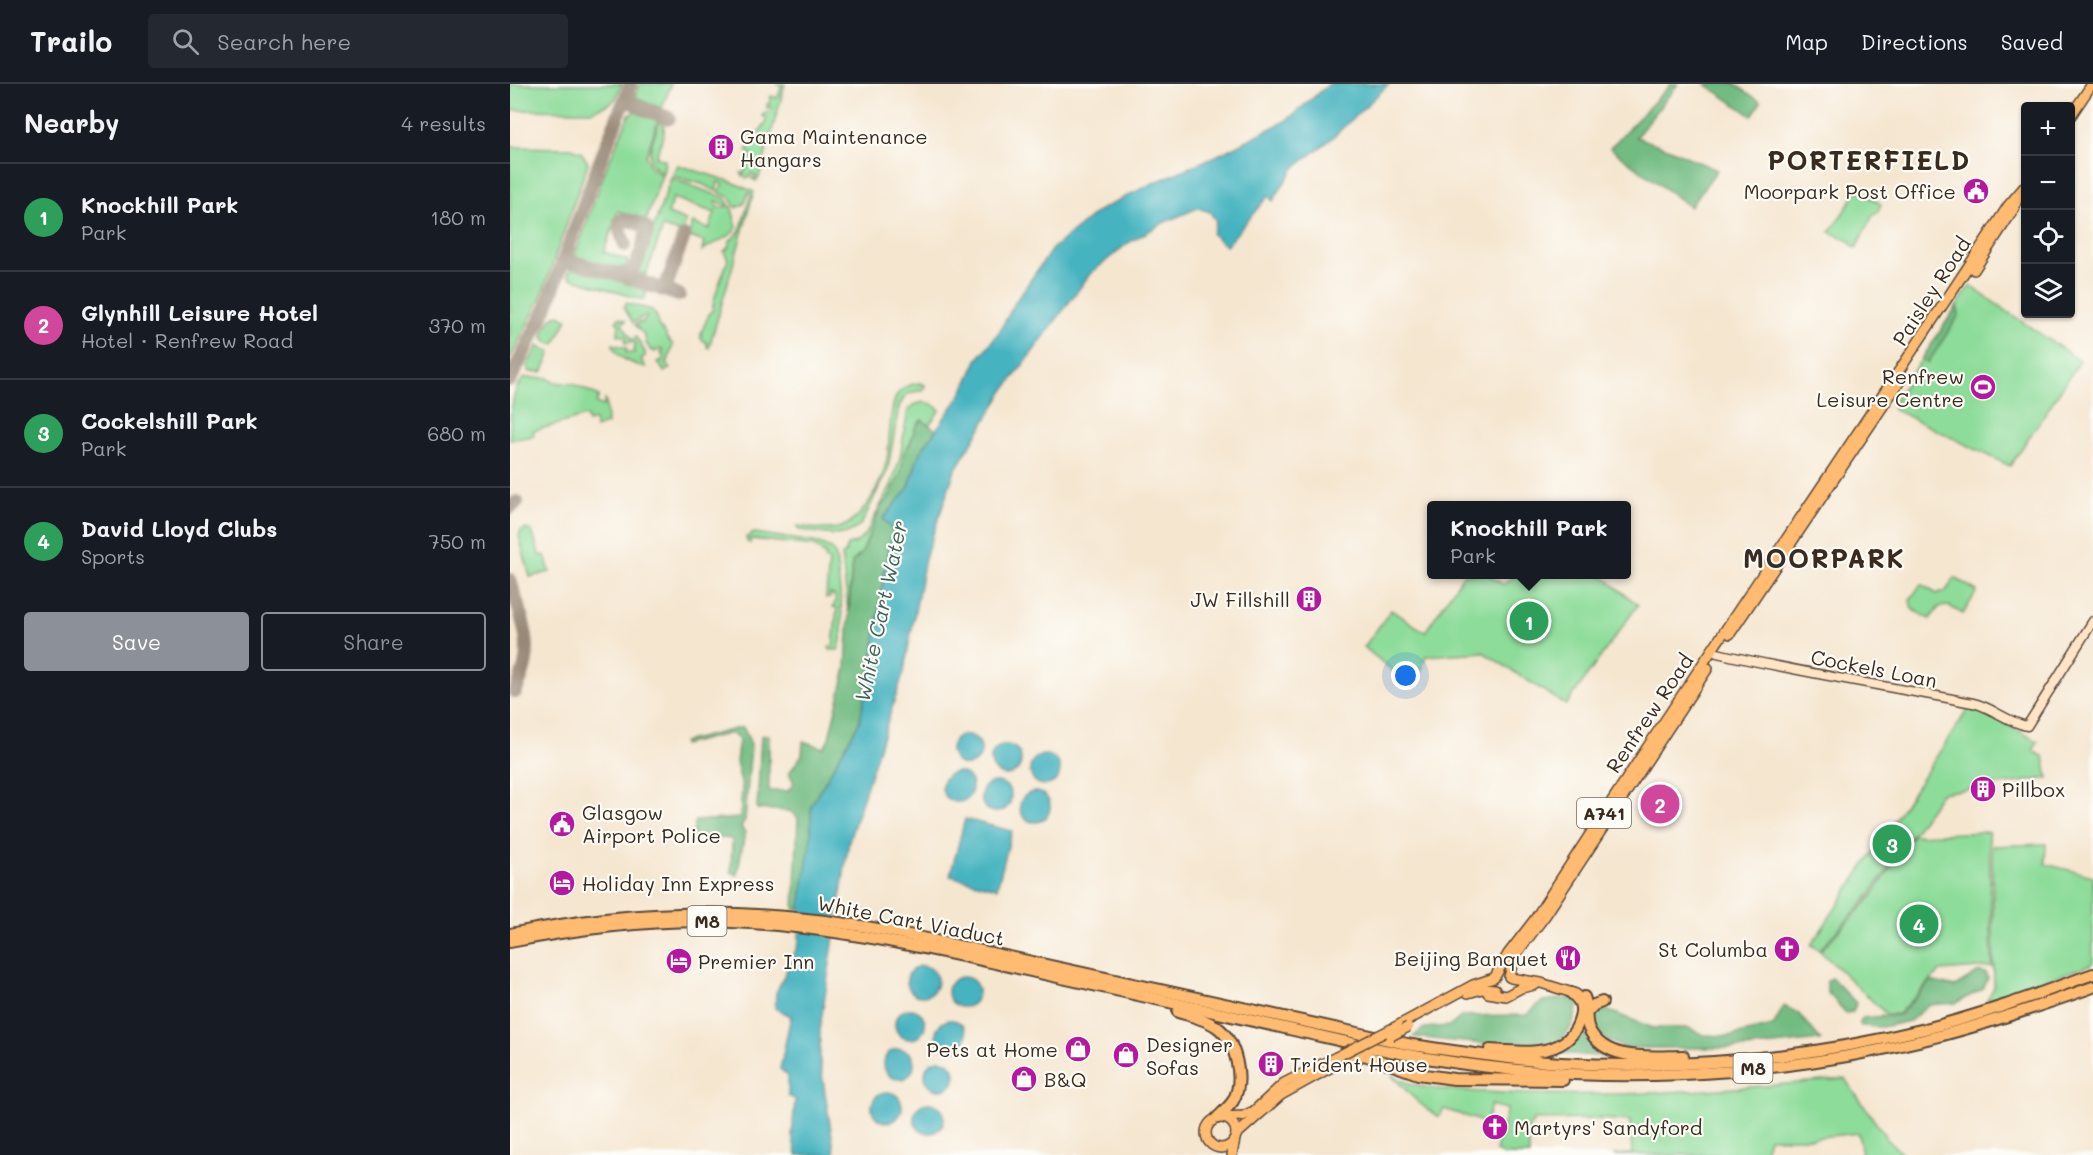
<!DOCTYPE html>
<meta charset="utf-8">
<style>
:root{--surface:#171b24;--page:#242831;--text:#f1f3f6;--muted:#9ea1a6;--line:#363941;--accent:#8c9099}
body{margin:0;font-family:Mali,sans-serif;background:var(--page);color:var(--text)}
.controls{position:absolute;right:18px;top:18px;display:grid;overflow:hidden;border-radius:6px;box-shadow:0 2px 4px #0004}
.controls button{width:54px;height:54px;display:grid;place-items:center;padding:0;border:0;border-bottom:2px solid var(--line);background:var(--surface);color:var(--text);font:30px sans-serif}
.you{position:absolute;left:896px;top:592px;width:21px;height:21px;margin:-15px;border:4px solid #fff;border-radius:50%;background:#1a73e8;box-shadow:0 0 0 9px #1a73e833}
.badge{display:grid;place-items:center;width:39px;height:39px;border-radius:50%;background:var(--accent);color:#fff;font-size:20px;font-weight:700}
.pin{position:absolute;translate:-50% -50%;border:3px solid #fff;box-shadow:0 2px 6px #0006}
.popup{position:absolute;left:917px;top:417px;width:204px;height:78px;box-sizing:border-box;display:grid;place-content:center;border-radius:6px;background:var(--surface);filter:drop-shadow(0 2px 4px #0005);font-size:20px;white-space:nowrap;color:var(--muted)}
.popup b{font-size:22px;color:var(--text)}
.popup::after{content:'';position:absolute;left:50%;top:100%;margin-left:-12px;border:12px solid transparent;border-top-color:var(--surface)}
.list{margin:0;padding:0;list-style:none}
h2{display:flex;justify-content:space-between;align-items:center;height:78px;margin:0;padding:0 24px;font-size:26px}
h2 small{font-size:20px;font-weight:400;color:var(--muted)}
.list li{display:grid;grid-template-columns:39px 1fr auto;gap:18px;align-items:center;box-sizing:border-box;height:108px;padding:0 24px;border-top:2px solid var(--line)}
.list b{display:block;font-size:22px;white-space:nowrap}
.list p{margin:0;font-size:20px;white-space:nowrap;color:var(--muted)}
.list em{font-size:20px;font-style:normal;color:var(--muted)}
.actions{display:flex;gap:12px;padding:18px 24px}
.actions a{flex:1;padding:14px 0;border:2px solid var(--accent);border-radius:6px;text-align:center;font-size:21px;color:var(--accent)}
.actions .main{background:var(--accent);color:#fff}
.icon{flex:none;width:33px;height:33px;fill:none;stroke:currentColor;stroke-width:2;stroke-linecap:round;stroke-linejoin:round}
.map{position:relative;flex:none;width:1583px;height:1071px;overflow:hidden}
header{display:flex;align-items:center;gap:36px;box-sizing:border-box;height:84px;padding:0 30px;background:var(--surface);border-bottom:2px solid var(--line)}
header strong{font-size:28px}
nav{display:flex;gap:33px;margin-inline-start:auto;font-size:21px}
.search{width:420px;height:54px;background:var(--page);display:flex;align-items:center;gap:15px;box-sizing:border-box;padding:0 21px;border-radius:6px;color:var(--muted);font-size:22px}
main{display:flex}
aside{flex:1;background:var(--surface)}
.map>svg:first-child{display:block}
.green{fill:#8ddc9a;stroke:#64835c;stroke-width:1.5}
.forest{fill:#72bc82;stroke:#567350;stroke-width:1.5}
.water{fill:#45b3c0;stroke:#406e6f;stroke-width:1.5}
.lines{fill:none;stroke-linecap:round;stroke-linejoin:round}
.taxiway{stroke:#988877;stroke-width:14}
.secondary-casing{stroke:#574639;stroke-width:11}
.primary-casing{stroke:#574639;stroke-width:12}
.highway-casing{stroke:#574639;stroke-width:14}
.secondary{stroke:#ffe4c6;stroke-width:8}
.primary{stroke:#febb71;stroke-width:9}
.highway{stroke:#febb71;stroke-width:10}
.primary-bridge-casing{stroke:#574639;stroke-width:12;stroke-linecap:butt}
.primary-bridge{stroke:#febb71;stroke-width:9}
.labels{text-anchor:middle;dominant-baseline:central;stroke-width:4.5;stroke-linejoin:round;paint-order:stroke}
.shield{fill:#fdfcf7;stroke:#75695f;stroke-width:1.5}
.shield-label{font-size:18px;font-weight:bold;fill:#3b2a1e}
.poi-label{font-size:20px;fill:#3b2a1e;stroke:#fdfcf7;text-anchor:start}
.street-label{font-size:20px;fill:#3b2a1e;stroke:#fdfcf7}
.water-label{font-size:21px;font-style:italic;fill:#3f615f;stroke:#fdfcf7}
.district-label{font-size:26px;font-weight:bold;letter-spacing:1.5px;fill:#3b2a1e;stroke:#fdfcf7}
</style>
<header>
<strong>Trailo</strong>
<div class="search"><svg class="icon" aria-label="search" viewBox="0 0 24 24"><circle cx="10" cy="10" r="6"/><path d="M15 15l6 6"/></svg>Search here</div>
<nav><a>Map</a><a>Directions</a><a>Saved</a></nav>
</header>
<main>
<aside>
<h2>Nearby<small>4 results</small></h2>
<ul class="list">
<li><span class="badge" style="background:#2e9e5b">1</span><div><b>Knockhill Park</b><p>Park</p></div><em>180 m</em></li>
<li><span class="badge" style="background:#d1479c">2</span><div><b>Glynhill Leisure Hotel</b><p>Hotel · Renfrew Road</p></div><em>370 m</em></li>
<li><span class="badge" style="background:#2e9e5b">3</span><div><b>Cockelshill Park</b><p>Park</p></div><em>680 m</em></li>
<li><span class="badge" style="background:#2e9e5b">4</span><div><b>David Lloyd Clubs</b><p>Sports</p></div><em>750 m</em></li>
</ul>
<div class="actions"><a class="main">Save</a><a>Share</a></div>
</aside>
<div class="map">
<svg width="1583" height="1071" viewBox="0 0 1583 1071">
<rect width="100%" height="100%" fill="#fdfcf7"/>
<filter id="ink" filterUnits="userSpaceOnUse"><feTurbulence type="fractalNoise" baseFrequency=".0167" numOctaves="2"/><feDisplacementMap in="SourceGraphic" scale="12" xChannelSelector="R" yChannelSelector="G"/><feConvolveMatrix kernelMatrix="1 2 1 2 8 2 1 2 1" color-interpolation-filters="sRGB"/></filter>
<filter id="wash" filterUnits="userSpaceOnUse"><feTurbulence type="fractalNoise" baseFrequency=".008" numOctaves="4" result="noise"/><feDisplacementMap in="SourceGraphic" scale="24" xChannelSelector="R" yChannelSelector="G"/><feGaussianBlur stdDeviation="1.35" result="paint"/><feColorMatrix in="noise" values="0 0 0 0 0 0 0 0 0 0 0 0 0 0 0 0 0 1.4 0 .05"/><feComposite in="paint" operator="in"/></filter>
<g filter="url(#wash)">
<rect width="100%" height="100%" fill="#f5e6d0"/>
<g class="green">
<path d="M 0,0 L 112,0 L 105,15 L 101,19 L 82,27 L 0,26 Z"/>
<path d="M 130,0 L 161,0 L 152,24 L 135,18 L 126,12 Z"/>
<path d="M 266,0 L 275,0 L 249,94 L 246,97 L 241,94 L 246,94 L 246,92 L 242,90 L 237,94 L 233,92 L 231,89 L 234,89 L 241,69 L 237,68 L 242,49 L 246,51 L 252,45 L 253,41 L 255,41 L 257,34 L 252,32 L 253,30 L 262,27 L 261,23 L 257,24 L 257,20 L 259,20 L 261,12 L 267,14 L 272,2 Z"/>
<path d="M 125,28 L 148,36 L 136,72 L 141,84 L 152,91 L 136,137 L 108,127 L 94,168 L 117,176 L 116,183 C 99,183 79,181 65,171 L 96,85 L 119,31 Z"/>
<path d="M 150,37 L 154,41 L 154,49 L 146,73 L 155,76 L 153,89 C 130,78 143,56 150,37 Z"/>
<path d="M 0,63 L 62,64 L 72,69 L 78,79 L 31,213 L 0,275 Z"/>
<path d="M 168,81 L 222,98 L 244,108 L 199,264 L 197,263 L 197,259 L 191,255 L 191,249 L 200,228 L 203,226 C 201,218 214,187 218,176 L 214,167 L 218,164 L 220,157 L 230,147 L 241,110 L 238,109 L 234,120 L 226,124 L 219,113 L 208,108 L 213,100 L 208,98 L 206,107 L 192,100 L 162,92 Z"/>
<path d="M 161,94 L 215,114 L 219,120 L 216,121 L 206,117 L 207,124 L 221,122 L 227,143 C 221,155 203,158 192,167 L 194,158 L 178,152 L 183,139 L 199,145 L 205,129 L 163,114 L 158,130 L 176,137 L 172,149 L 153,143 L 136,191 L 128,188 Z"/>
<path d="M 1346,105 L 1371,120 L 1367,129 L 1363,131 L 1346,164 L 1341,160 L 1341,158 L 1320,148 L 1341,117 Z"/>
<path d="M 68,184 L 137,203 L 138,206 L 133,216 L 61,194 L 58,191 L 61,185 Z"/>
<path d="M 1460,202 L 1570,277 L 1500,382 L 1383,325 L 1382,320 Z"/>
<path d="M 116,219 L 142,226 L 147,233 L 148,242 L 156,250 L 156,253 L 163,261 L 157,280 L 160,284 L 154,288 L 148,278 L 154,275 L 151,269 L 153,267 L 151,264 L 145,268 L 143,266 L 141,267 L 136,259 L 135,252 L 125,241 L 130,238 L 132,239 L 137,233 L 136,231 L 123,239 L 114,224 Z"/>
<path d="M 49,231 L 57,235 L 45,260 C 39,260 34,257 33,252 C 36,243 39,232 49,231 Z"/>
<path d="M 109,234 L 115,236 L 116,237 L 112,240 L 122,256 L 126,253 L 135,268 L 135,272 L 131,275 L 136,284 C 124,280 104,274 103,260 L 117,264 L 116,269 L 124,269 L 125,258 L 115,259 L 116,253 L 108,251 L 109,239 L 106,238 Z"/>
<path d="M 28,262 L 39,267 L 40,271 L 32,288 L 20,288 L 17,282 Z"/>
<path d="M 14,294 L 37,294 L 44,298 L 63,300 L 89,312 L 86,319 L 93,322 L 95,316 L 96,318 L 97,340 L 85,344 L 85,336 L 78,338 L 76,332 L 23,347 L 24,352 L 0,356 C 0,336 0,307 14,294 Z"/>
<path d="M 410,299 L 415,301 L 413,307 L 407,307 L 396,311 L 389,322 L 378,385 L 352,439 C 334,459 311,448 289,446 L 286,442 C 300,443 315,447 328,444 C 353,438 372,399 377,375 C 380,359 379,324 387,311 C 392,303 401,300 410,299 Z"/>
<path d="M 413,318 L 422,320 L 430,326 L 419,341 L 412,336 L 406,342 L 400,360 L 394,369 L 391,390 L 378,415 L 371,422 L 352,469 L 342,478 L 338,528 L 332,471 L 335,470 L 337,461 L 346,459 L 355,451 L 382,399 L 390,374 L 398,326 L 404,321 Z"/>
<path d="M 15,445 L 22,447 L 30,472 L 35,471 L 40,488 L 20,493 L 9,452 L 11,447 Z"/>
<path d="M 245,449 L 304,458 L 322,465 L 326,473 C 328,493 337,550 328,566 L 320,566 L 319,563 L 323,563 L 327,524 L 323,523 L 326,517 L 324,511 L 320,510 L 320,514 L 316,514 L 319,476 L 315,476 L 316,472 L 305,462 L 241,455 L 240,459 L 237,458 L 236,453 L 238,454 L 242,450 Z"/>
<path d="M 954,490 L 978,491 L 994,501 L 1005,491 L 1091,491 L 1128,521 L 1056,621 L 973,568 L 916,572 L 911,588 L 900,601 L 854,563 L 881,526 L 915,548 Z"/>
<path d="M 1445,494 L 1467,507 L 1453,530 L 1439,522 L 1429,523 L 1420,535 L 1402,525 L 1400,516 L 1411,500 L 1427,510 L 1429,508 L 1435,508 Z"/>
<path d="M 1461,621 L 1528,657 L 1523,667 L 1534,673 L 1538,694 L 1431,709 L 1359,812 L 1309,866 L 1301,861 Z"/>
<path d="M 1479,748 L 1482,883 L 1430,887 L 1388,930 L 1376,930 L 1310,867 L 1362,812 L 1403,751 Z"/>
<path d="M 1536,760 L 1535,780 L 1583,792 L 1583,880 L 1477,916 L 1484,903 L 1482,762 Z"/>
<path d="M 881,991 C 908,1007 944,1006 974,1008 C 1094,1015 1215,1006 1335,995 L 1378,1056 L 1393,1071 L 1352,1071 L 1348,1049 L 1301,1054 L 1259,1054 L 1254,1071 L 1103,1071 L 1122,1070 L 1120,1037 L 1093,1035 L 1023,1036 L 1022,1041 L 1019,1042 L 1019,1071 L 993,1071 L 986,1067 L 997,1025 L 981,1021 L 976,1039 L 934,1025 L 928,1033 L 909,1019 Z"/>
</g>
<g class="forest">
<path d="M 1161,0 L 1168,0 L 1126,53 L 1155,63 L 1207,86 L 1180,123 L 1100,64 Z"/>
<path d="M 1195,0 L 1225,0 L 1251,18 L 1242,32 Z"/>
<path d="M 1447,222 L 1449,231 L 1418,279 L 1412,275 Z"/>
<path d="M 412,336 L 426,346 L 409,370 L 399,403 L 374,435 L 383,447 L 374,490 L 361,585 L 349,639 L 301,722 L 301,754 L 290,826 L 284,825 L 288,734 L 280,727 L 247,725 L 251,652 L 259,651 L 259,707 L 278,707 L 284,699 L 279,689 L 292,671 L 293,657 L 314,664 L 319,654 L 336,584 L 342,478 L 352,469 L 371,422 L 378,415 L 391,390 L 394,369 L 400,360 L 406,342 Z"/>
<path d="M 233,643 L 241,660 L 235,736 L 231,743 L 235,749 L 227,791 L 221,788 L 222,755 L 183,751 L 185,737 L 230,734 L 232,703 L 226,678 L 229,656 L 222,649 L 173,661 L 173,658 Z"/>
<path d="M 1469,888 L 1476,889 L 1478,894 L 1473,905 L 1446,919 L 1418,921 L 1400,937 L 1372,943 L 1351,942 L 1349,938 L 1353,934 L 1389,931 L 1421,897 L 1445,903 Z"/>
<path d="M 1322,894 L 1346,919 L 1343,928 L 1336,929 L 1317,908 L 1317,897 Z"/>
<path d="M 1064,913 L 1068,919 C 1065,935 1062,949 1046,958 C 1030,968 928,955 903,953 L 914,944 L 940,942 L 952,932 L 1016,931 L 1033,917 Z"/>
<path d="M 1274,922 L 1288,929 L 1311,956 L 1235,964 L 1114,964 L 1095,955 L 1083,943 L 1081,928 L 1089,923 L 1143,944 L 1179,944 L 1193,951 L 1219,952 L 1263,942 Z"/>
<path d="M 1067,950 L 1078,952 L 1083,959 L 1101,973 L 1047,969 L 1059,961 Z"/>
</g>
<g class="water">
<path d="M 819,0 L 879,0 L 820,56 L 783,85 L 763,117 L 758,112 L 716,162 L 702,150 L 706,137 L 700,128 L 688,124 L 655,138 L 618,159 L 580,190 L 493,308 L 445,386 L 415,474 L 394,587 L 339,757 L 310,944 L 310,977 L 325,1071 L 287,1071 L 282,1052 L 285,1015 L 278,1012 L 278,992 L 270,985 L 281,932 L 265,924 L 266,909 L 289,859 L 290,822 L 301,754 L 301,722 L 349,639 L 361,585 L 374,490 L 383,447 L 373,435 L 399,403 L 409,370 L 452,309 L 467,276 L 489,248 L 506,217 L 542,165 L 588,127 L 639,101 L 708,71 L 777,36 Z"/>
<circle cx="456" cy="666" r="15"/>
<circle cx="496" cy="676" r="15"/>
<circle cx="535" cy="686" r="15"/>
<circle cx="447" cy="703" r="15"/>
<circle cx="486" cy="713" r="15"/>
<circle cx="525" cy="723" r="15"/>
<path d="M 455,735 L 502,747 L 487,804 L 440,792 Z"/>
<circle cx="412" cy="897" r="15"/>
<circle cx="453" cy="908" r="15"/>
<circle cx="400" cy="940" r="15"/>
<circle cx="441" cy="951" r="15"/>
<circle cx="389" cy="980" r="15"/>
<circle cx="430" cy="991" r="15"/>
<circle cx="377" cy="1023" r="15"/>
<circle cx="419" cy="1034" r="15"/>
</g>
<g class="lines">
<g class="taxiway">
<path d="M 118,8 C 118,25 145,28 159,34"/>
<path d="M 52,181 L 56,178 L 64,178 L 110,191 L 169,211"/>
<path d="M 110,191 C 128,192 132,162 137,148 L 136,144 C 129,139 118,134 110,137 L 109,143 L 115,161"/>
<path d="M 149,204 L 153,204 L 157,199 L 174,152"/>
<path d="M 0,296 L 36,224 L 88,82 L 121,0"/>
<path d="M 0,424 L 7,418"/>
<path d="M 0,496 C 13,541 28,564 5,608"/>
</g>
</g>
</g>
<g filter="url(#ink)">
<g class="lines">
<defs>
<path id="secondary" d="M 1202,566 L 1207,569 C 1292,589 1377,602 1463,619 C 1482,623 1497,638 1517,642 L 1583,537"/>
<g id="primary">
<path d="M 1560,33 L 1582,0"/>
<path d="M 1464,186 L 1504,125 L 1508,113"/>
<path d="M 1220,550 L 1390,297"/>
<path d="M 986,891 L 998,870 L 1025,835 C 1179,595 1342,361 1498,122 L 1516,101"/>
<path d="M 999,893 L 1004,873 L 1035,832 L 1198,584"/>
<path d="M 1001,894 L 1031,899 L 1066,910"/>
<path d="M 958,909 L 972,905 L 985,906"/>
<path d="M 978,909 L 996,912 L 1011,904 L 1025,901"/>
<path d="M 887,942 L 963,901 L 984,894"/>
<path d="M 712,1033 L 733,1032 L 744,1027 L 774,999 L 826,973"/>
<circle cx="711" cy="1049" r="15"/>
<path d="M 726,1051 L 771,1011 L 836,975"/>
<path d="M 722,1071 L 725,1055"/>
</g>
<g id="highway">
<path d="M 0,850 C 131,823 254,823 385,848 L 902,961 C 952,968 1001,976 1051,979 C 1172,986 1297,974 1415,945 C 1472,931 1528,910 1583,890"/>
<path d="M 0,858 C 79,842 161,833 241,839 C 323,844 401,861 481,878 C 583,900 686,925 788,947 C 833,957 878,968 923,975 C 1084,1002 1255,995 1413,956 C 1471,942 1527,923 1583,903"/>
<path d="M 1074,913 C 1079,923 1074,934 1079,945 C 1095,979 1143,972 1173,972"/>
<path d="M 668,928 C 681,932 696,935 707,943 C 726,957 735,996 723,1017 C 719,1023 712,1029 707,1034"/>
<path d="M 1077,928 L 1084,921 L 1092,918"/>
<path d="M 980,966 C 1013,968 1059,975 1070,934 C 1073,922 1070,916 1061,909"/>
<path d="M 832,977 L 854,971 L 908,990 L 944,995 L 1053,996"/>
</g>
</defs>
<use href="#secondary" class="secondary-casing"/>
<use href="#primary" class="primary-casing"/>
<use href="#highway" class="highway-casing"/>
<use href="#secondary" class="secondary"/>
<use href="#primary" class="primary"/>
<use href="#highway" class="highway"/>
<defs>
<g id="primary-bridge">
<path d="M 881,952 L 898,943"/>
<path d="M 826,973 L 887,942"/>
</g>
</defs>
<use href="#primary-bridge" class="primary-bridge-casing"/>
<use href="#primary-bridge" class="primary-bridge"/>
</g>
</g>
<defs>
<symbol id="building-disc" viewBox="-11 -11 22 22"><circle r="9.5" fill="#b5179e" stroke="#fdfcf7"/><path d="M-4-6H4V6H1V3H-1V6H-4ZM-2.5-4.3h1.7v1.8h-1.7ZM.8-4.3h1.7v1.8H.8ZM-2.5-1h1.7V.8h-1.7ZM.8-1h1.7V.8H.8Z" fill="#fff"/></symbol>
<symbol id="civic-disc" viewBox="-11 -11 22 22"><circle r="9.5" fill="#b5179e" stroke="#fdfcf7"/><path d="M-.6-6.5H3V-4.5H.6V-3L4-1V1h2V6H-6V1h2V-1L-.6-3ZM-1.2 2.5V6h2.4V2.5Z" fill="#fff"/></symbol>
<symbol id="stadium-disc" viewBox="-11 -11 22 22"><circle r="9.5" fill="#b5179e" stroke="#fdfcf7"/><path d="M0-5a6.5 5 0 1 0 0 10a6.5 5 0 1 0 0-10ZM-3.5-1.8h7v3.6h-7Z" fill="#fff"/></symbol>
<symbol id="hotel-disc" viewBox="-11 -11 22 22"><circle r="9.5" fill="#b5179e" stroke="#fdfcf7"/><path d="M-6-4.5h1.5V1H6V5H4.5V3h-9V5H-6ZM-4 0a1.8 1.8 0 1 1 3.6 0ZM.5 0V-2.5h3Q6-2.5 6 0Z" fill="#fff"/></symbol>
<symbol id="church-disc" viewBox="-11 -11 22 22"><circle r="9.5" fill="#b5179e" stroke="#fdfcf7"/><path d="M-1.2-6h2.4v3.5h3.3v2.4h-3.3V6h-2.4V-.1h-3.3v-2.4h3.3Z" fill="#fff"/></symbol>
<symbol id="restaurant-disc" viewBox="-11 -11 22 22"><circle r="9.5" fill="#b5179e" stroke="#fdfcf7"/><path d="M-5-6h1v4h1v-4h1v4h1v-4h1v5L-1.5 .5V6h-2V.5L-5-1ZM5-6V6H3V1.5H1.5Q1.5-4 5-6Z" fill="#fff"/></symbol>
<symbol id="shop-disc" viewBox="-11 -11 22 22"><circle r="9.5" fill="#b5179e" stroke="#fdfcf7"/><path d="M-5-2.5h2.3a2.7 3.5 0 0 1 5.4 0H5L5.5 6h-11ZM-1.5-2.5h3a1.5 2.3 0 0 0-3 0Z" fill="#fff"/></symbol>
</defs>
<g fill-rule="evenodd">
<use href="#building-disc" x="196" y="48" width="30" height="30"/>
<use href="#civic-disc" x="1451" y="92" width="30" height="30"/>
<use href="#stadium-disc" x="1458" y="288" width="30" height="30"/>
<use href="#building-disc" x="784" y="500" width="30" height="30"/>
<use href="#building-disc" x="1458" y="690" width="30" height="30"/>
<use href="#civic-disc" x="37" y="725" width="30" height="30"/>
<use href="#hotel-disc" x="37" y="784" width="30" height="30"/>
<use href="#church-disc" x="1262" y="850" width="30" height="30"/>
<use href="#restaurant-disc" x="1043" y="859" width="30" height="30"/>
<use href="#hotel-disc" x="154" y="862" width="30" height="30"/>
<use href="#shop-disc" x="553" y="950" width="30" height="30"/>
<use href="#shop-disc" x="601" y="956" width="30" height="30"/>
<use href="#building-disc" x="746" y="965" width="30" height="30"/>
<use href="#shop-disc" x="499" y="980" width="30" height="30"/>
<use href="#church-disc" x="970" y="1028" width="30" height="30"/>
</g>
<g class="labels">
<g class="shield">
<rect x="1067" y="714" width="54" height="30" rx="4.5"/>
<rect x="177.5" y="822" width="39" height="30" rx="4.5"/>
<rect x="1223.5" y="969" width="39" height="30" rx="4.5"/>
</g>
<g class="shield-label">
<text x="1094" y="729">A741</text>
<text x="197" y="837">M8</text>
<text x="1243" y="984">M8</text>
</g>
<g class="poi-label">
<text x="230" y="52">Gama Maintenance<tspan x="230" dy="23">Hangars</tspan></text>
<text x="1446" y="107" text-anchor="end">Moorpark Post Office</text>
<text x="1454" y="292" text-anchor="end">Renfrew<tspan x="1454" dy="23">Leisure Centre</tspan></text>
<text x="780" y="515" text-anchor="end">JW Fillshill</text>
<text x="1492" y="705">Pillbox</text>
<text x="72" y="728">Glasgow<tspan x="72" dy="23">Airport Police</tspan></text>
<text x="72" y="799">Holiday Inn Express</text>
<text x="1258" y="865" text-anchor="end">St Columba</text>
<text x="1038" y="874" text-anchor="end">Beijing Banquet</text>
<text x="188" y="877">Premier Inn</text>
<text x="636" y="960">Designer<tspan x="636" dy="23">Sofas</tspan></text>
<text x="548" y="965" text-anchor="end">Pets at Home</text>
<text x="780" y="980">Trident House</text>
<text x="534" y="995">B&amp;Q</text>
<text x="1004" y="1043">Martyrs' Sandyford</text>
</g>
<g class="street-label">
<text transform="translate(1421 207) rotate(-57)">Paisley Road</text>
<text transform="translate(1364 584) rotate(11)">Cockels Loan</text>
<text transform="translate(1139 629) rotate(-56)">Renfrew Road</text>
<text transform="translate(401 836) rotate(11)">White Cart Viaduct</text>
</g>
<g class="water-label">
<text transform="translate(370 527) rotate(-78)">White Cart Water</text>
</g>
<g class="district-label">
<text x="1359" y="76">PORTERFIELD</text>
<text x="1314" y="474">MOORPARK</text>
</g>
</g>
</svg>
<div class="controls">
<button>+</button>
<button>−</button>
<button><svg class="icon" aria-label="locate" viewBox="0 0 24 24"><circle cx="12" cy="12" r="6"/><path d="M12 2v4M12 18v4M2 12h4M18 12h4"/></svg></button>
<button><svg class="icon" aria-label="layers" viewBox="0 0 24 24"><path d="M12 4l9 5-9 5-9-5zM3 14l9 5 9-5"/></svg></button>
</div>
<div class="you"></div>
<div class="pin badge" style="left:1019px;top:537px;background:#2e9e5b">1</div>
<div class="popup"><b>Knockhill Park</b>Park</div>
<div class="pin badge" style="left:1150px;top:720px;background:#d1479c">2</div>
<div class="pin badge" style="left:1382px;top:760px;background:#2e9e5b">3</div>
<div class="pin badge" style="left:1409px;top:840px;background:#2e9e5b">4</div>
</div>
</main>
